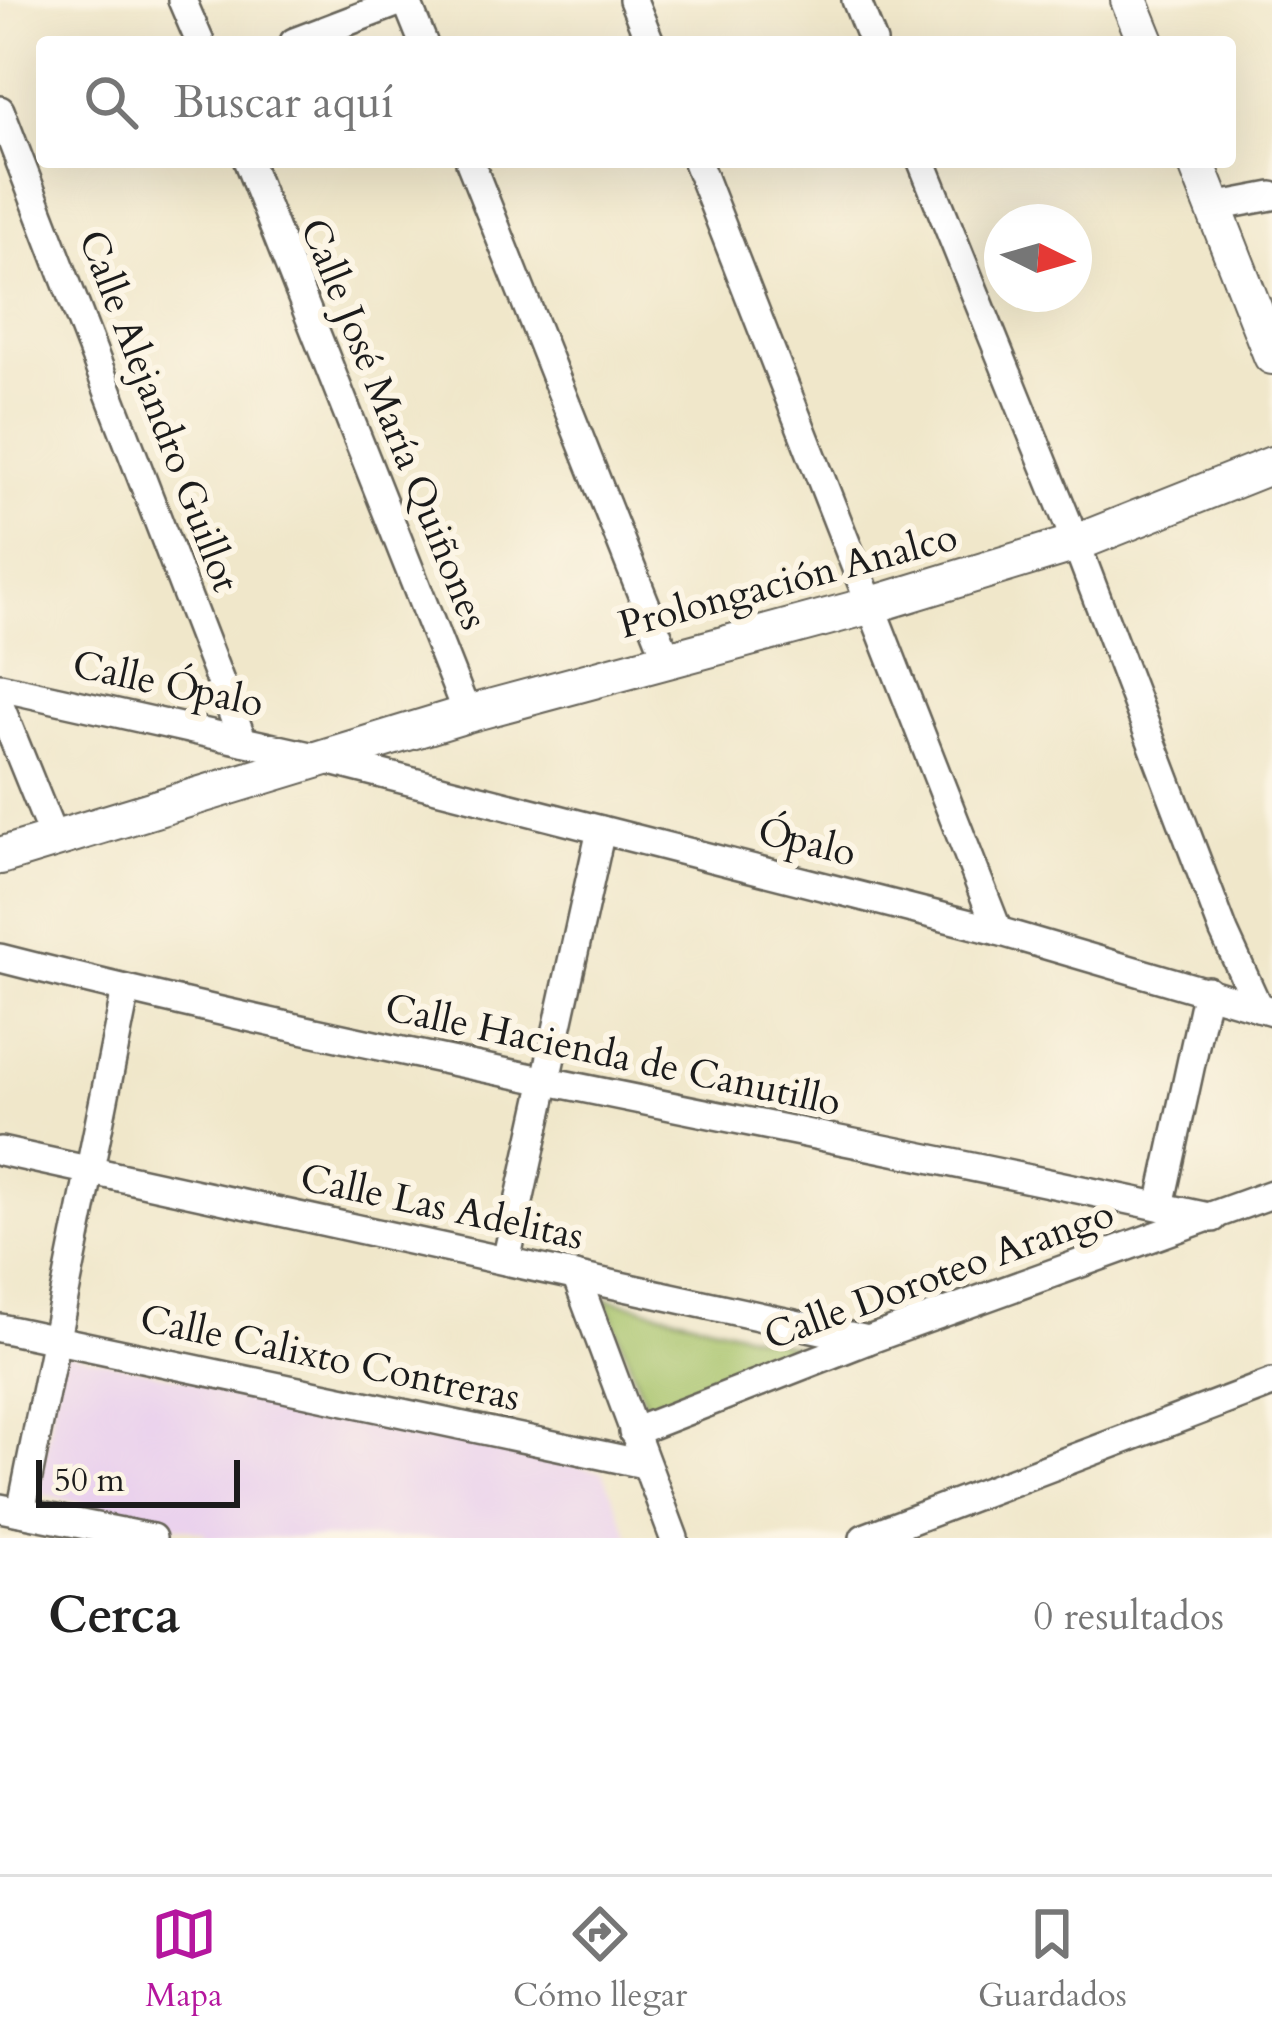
<!DOCTYPE html>
<html lang="es">
<meta charset="utf-8">
<style>
:root{--surface:#fff;--page:#f6f6f6;--text:#222;--muted:#767676;--line:#e0e0e0;--accent:#b5179e}
body{margin:0;font-family:Cardo,serif;background:var(--page);color:var(--text)}
.compass{position:absolute;left:984px;top:204px;width:108px;height:108px;border-radius:50%;background:var(--surface);box-shadow:0 12px 48px #0002;rotate:95deg}
.scale{position:absolute;left:36px;bottom:30px;width:204px;box-sizing:border-box;padding-left:12px;border:6px solid #1c1c1c;border-top:0;font-size:33px;line-height:42px;white-space:nowrap;color:#1c1c1c;-webkit-text-stroke:9px #fcf5e5;paint-order:stroke}
.list{margin:0;padding:0;list-style:none}
h2{display:flex;justify-content:space-between;align-items:center;height:156px;margin:0;padding:0 48px;font-size:51px}
h2 small{font-size:39px;font-weight:400;color:var(--muted)}
.icon{flex:none;width:66px;height:66px;fill:none;stroke:currentColor;stroke-width:2;stroke-linecap:round;stroke-linejoin:round}
.map{position:relative;flex:none;width:1272px;height:1538px;overflow:hidden}
.search{position:absolute;background:var(--surface);box-shadow:0 12px 48px #0002;left:36px;right:36px;top:36px;height:132px;display:flex;align-items:center;gap:30px;box-sizing:border-box;padding:0 42px;border-radius:12px;color:var(--muted);font-size:45px}
.sheet{height:336px;background:var(--surface)}
nav{display:flex;justify-content:space-around;align-items:center;box-sizing:border-box;height:168px;border-top:3px solid var(--line);background:var(--surface);font-size:33px;color:var(--muted)}
nav a{display:grid;justify-items:center;gap:6px}
nav .on{color:var(--accent)}
.map>svg:first-child{display:block}
.built{fill:#ead1ed}
.green{fill:#a6c269;stroke:#616f42;stroke-width:3}
.lines{fill:none;stroke-linecap:round;stroke-linejoin:round}
.minor-casing{stroke:#666359;stroke-width:32}
.tertiary-casing{stroke:#666359;stroke-width:40}
.minor{stroke:#fff;stroke-width:27}
.tertiary{stroke:#fff;stroke-width:36}
.labels{text-anchor:middle;dominant-baseline:central;stroke-width:12;stroke-linejoin:round;paint-order:stroke}
.street-label{font-size:39px;fill:#1c1c1c;stroke:#fcf5e5}
</style>
<div class="map">
<svg width="1272" height="1538" viewBox="0 0 1272 1538">
<rect width="100%" height="100%" fill="#fcf5e5"/>
<filter id="ink" filterUnits="userSpaceOnUse"><feTurbulence type="fractalNoise" baseFrequency=".00833" numOctaves="2"/><feDisplacementMap in="SourceGraphic" scale="24" xChannelSelector="R" yChannelSelector="G"/><feConvolveMatrix kernelMatrix="1 2 1 2 8 2 1 2 1" color-interpolation-filters="sRGB"/></filter>
<filter id="wash" filterUnits="userSpaceOnUse"><feTurbulence type="fractalNoise" baseFrequency=".004" numOctaves="4" result="noise"/><feDisplacementMap in="SourceGraphic" scale="48" xChannelSelector="R" yChannelSelector="G"/><feGaussianBlur stdDeviation="2.7" result="paint"/><feColorMatrix in="noise" values="0 0 0 0 0 0 0 0 0 0 0 0 0 0 0 0 0 1.4 0 .05"/><feComposite in="paint" operator="in"/></filter>
<g filter="url(#wash)">
<rect width="100%" height="100%" fill="#f0e7ca"/>
<path class="built" d="M 62,1352 L 603,1472 L 630,1538 L 205,1538 L 205,1533 L 38,1493 Z"/>
<path class="green" d="M 605,1298 L 799,1347 L 647,1408 Z"/>
</g>
<g filter="url(#ink)">
<g class="lines">
<defs>
<g id="minor">
<path d="M 182,0 L 200,42"/>
<path d="M 406,0 L 423,42"/>
<path d="M 633,0 L 650,42"/>
<path d="M 856,0 L 873,42"/>
<path d="M 294,42 L 404,0"/>
<path d="M 0,110 L 243,741"/>
<path d="M 248,162 L 467,714"/>
<path d="M 470,162 L 667,658"/>
<path d="M 697,162 L 998,931"/>
<path d="M 922,162 L 1076,543 L 1224,932 L 1258,1007"/>
<path d="M 1214,207 L 1272,196"/>
<path d="M 0,687 L 319,758 L 998,931 L 1272,1011"/>
<path d="M 0,706 L 54,839"/>
<path d="M 0,958 C 401,1060 809,1129 1213,1218"/>
<path d="M 0,1151 L 868,1340"/>
<path d="M 1160,1206 L 1207,990"/>
<path d="M 506,1261 L 601,830"/>
<path d="M 576,1276 L 674,1538"/>
<path d="M 0,1328 L 644,1464"/>
<path d="M 633,1432 L 868,1340 L 1272,1194"/>
<path d="M 0,1508 L 152,1538"/>
<path d="M 21,1512 L 126,990"/>
<path d="M 864,1538 L 1272,1383"/>
</g>
<g id="tertiary">
<path d="M 1129,0 L 1146,42"/>
<path d="M 1196,162 L 1272,356"/>
<path d="M 0,856 L 467,714 L 872,605 L 1076,543 L 1272,465"/>
</g>
</defs>
<use href="#minor" class="minor-casing"/>
<use href="#tertiary" class="tertiary-casing"/>
<use href="#minor" class="minor"/>
<use href="#tertiary" class="tertiary"/>
</g>
</g>
<g class="labels">
<g class="street-label">
<text transform="translate(159 411) rotate(69)">Calle Alejandro Guillot</text>
<text transform="translate(394 424) rotate(68)">Calle José María Quiñones</text>
<text transform="translate(788 581) rotate(-15)">Prolongación Analco</text>
<text transform="translate(168 684) rotate(12)">Calle Ópalo</text>
<text transform="translate(807 842) rotate(14)">Ópalo</text>
<text transform="translate(613 1055) rotate(12)">Calle Hacienda de Canutillo</text>
<text transform="translate(442 1207) rotate(12)">Calle Las Adelitas</text>
<text transform="translate(939 1275) rotate(-20)">Calle Doroteo Arango</text>
<text transform="translate(330 1358) rotate(12)">Calle Calixto Contreras</text>
</g>
</g>
</svg>
<svg class="compass" viewBox="-18 -18 36 36"><path d="M0-13l5 13h-10z" fill="#e53935"/><path d="M0 13l5-13h-10z" fill="#767676"/></svg>
<div class="scale">50 m</div>
<div class="search"><svg class="icon" aria-label="search" viewBox="0 0 24 24"><circle cx="10" cy="10" r="6"/><path d="M15 15l6 6"/></svg>Buscar aquí</div>
</div>
<section class="sheet">
<h2>Cerca<small>0 resultados</small></h2>
<ul class="list">
</ul>
</section>
<nav>
<a class="on"><svg class="icon" aria-label="map" viewBox="0 0 24 24"><path d="M3 6l6-2 6 2 6-2v14l-6 2-6-2-6 2zM9 4v14M15 6v14"/></svg>Mapa</a>
<a><svg class="icon" aria-label="directions" viewBox="0 0 24 24"><path d="M12 3l9 9-9 9-9-9zM9 14v-3h6M13 9l2 2-2 2"/></svg>Cómo llegar</a>
<a><svg class="icon" aria-label="saved" viewBox="0 0 24 24"><path d="M7 4h10v16l-5-4-5 4z"/></svg>Guardados</a>
</nav>
